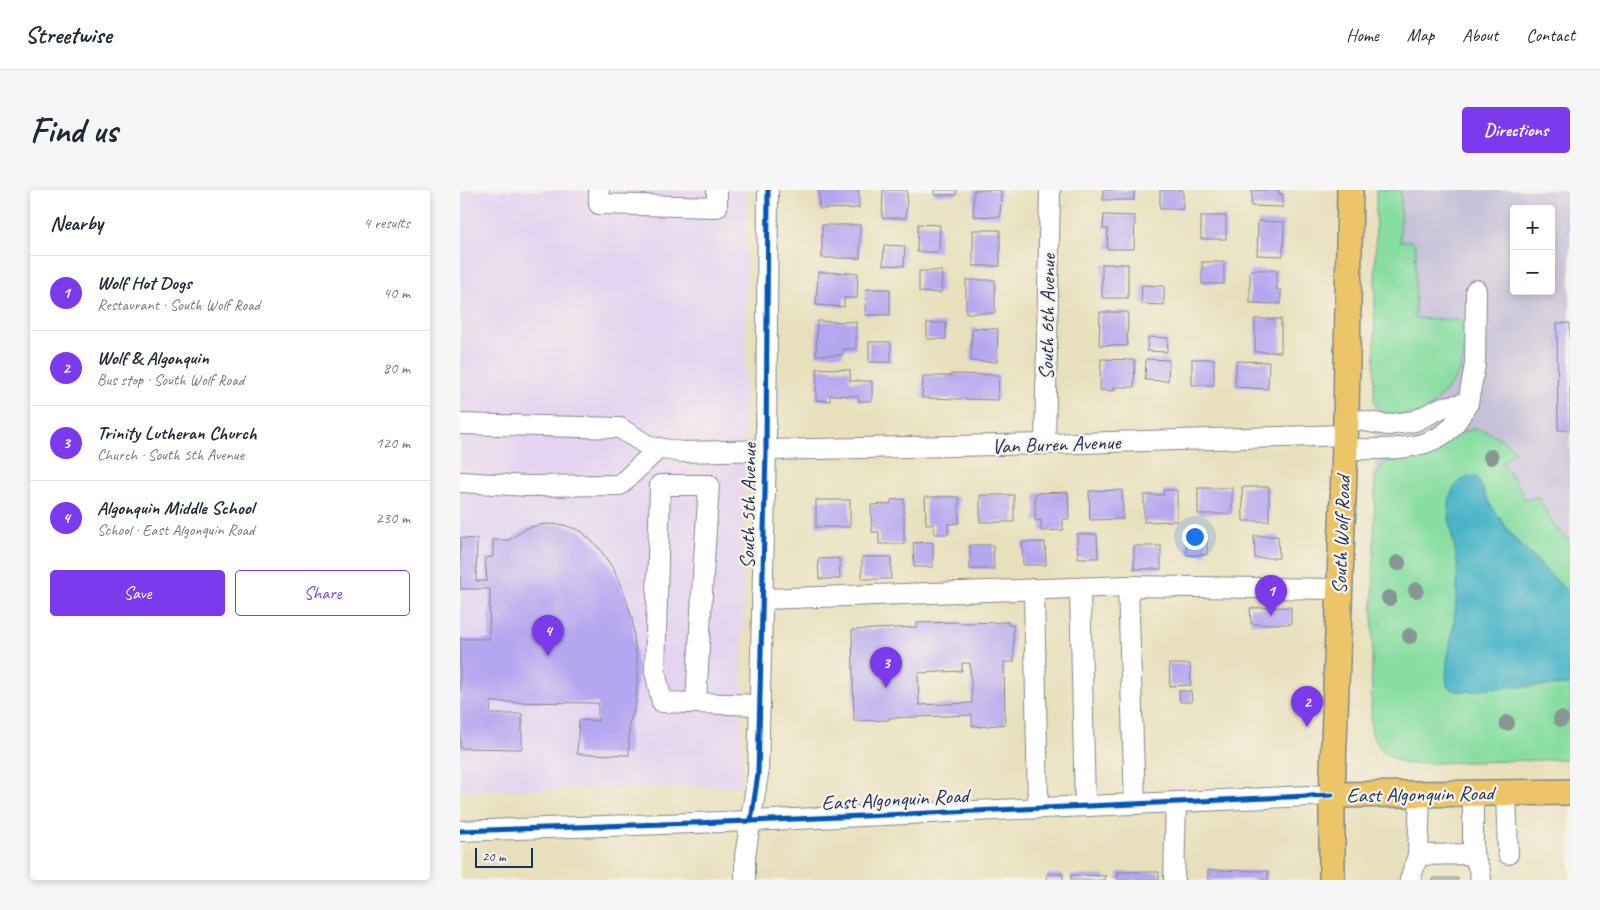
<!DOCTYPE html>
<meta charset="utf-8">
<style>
:root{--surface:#fff;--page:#f6f6f7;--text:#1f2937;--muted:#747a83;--line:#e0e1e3;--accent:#7c3aed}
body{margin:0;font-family:Caveat,sans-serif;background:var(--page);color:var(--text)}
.controls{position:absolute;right:15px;top:15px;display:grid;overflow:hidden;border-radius:5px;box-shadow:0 2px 8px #0003}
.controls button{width:45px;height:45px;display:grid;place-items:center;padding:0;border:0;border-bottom:1px solid var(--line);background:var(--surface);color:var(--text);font:25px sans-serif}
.scale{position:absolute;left:15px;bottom:12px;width:58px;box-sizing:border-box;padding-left:5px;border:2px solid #1b2f5e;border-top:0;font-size:14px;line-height:18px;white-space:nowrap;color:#1b2f5e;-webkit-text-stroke:4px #f7f3e8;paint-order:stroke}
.you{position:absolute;left:734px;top:346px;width:18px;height:18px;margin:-12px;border:4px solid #fff;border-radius:50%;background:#1a73e8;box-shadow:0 0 0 8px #1a73e833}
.badge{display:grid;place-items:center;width:32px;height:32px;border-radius:50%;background:var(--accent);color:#fff;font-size:16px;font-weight:700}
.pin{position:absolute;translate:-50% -41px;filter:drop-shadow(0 1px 2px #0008)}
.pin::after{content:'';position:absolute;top:26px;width:18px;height:15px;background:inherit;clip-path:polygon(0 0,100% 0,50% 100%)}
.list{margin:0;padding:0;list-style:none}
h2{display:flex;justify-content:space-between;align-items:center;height:65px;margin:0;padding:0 20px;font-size:21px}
h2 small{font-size:16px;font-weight:400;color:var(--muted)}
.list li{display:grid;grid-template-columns:32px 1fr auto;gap:15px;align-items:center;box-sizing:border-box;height:75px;padding:0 20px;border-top:1px solid var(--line)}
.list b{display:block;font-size:19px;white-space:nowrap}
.list p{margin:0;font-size:16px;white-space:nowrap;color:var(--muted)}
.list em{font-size:16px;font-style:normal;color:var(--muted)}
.actions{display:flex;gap:10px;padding:15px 20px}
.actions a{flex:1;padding:11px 0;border:1px solid var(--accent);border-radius:5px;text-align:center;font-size:18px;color:var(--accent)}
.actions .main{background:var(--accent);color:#fff}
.map{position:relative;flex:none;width:1110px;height:690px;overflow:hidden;border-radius:5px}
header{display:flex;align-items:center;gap:30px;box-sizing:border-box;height:70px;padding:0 25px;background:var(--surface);border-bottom:1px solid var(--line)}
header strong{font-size:24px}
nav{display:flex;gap:28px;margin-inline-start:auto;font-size:18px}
.intro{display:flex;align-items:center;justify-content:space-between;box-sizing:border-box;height:120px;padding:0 30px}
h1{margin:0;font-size:35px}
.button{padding:12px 22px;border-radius:5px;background:var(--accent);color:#fff;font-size:18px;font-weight:700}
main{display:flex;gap:30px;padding:0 30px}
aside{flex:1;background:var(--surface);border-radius:5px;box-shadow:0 2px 8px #0003}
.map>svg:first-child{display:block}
.built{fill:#e4d3f1}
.industrial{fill:#c6c0d9;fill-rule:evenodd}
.green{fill:#88dea2;stroke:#528680}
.water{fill:#4ab5c7;stroke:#327292}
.building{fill:#b5a6f0;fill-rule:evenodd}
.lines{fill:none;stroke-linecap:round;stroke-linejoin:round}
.minor-casing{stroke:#82888d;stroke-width:22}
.major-casing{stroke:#82888d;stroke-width:28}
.minor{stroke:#fff;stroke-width:20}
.major{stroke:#edc569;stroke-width:25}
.cycleway-casing{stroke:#f7f3e8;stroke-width:8}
.cycleway{stroke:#0057b8;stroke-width:5}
.tree{fill:#869792}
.labels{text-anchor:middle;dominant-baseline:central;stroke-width:4.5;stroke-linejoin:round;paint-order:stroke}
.street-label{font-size:21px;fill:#1b2f5e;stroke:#f7f3e8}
</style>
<header>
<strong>Streetwise</strong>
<nav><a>Home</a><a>Map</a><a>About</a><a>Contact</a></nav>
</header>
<div class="intro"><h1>Find us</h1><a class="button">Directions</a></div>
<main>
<aside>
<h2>Nearby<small>4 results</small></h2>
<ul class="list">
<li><span class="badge">1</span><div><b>Wolf Hot Dogs</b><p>Restaurant · South Wolf Road</p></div><em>40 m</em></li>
<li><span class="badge">2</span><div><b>Wolf &amp; Algonquin</b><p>Bus stop · South Wolf Road</p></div><em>80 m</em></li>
<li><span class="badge">3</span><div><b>Trinity Lutheran Church</b><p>Church · South 5th Avenue</p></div><em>120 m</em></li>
<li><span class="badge">4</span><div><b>Algonquin Middle School</b><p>School · East Algonquin Road</p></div><em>230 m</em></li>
</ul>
<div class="actions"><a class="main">Save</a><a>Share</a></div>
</aside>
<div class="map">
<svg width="1110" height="690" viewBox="0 0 1110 690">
<rect width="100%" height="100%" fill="#f7f3e8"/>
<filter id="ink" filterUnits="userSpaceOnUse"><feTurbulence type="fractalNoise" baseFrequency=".02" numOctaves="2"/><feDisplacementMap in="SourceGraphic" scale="10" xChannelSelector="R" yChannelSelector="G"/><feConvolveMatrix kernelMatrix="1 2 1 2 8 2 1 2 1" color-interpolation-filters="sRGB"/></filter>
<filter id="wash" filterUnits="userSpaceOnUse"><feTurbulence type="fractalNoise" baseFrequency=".0096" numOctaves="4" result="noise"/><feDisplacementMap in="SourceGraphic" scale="20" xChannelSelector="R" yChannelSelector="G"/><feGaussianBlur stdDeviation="1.12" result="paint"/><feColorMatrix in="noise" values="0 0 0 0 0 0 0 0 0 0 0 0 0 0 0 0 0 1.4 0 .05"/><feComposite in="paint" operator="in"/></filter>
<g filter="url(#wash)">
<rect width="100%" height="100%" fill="#e8e0bc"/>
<path class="built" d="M 0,0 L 287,0 L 281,596 L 0,601 Z"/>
<path class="industrial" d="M 916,0 L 1110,0 L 1110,569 L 946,574 L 939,572 L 926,564 L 913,548 L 911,539 L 915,286 L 914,211 ZM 1054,19 L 1091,19 L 1091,101 L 1054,101 Z"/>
<g class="green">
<path d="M 916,0 L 941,0 L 940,51 L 952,51 L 956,55 L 955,128 L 1003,130 L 1006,132 C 1006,150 1006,168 997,185 C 991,197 971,219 959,222 C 954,224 948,224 943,224 C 928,226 922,225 914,211 Z"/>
<path d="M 1015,239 C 1030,241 1045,249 1055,261 L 1042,273 L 1059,297 L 1064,310 L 1078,307 C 1089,325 1092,337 1110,351 L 1110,569 L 946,574 C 928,569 915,557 911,539 L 915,286 L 923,274 L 931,269 L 945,267 L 985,252 L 1004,241 Z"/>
</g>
<path class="water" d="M 1012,286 L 1017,287 L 1029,313 L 1054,348 L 1110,404 L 1110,495 L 1026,498 C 1015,501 996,505 987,496 C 984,477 990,458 993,439 C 996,417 998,396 997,374 C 995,351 983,324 992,302 C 995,293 1003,288 1012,286 Z"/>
<g id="blocks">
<g class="building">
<path d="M 359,0 L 399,0 L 399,18 L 359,19 Z"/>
<path d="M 423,0 L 447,0 L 446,28 L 422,28 Z"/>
<path d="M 474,0 L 497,0 L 496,5 L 474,5 Z"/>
<path d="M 514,0 L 541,0 L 540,27 L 513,26 Z"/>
<rect x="643" y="0" width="31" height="10"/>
<rect x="700" y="0" width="23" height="19"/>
<path d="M 792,0 L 819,0 L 819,4 L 823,4 L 823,17 L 791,16 Z"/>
<path d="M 644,25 L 675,26 L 674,59 L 647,59 L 648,39 L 643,39 Z"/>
<rect x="741" y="26" width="25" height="23"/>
<path d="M 798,31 L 824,32 L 823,66 L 797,65 Z"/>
<path d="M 458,34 L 480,35 L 479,62 L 457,62 Z"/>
<rect x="362" y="35" width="38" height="33"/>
<rect x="513" y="40" width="27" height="36"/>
<path d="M 424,55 L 445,56 L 444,76 L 423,75 Z"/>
<rect x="742" y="72" width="22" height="22"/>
<rect x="642" y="74" width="26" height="34"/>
<path d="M 790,80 L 817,80 L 817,100 L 821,100 L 821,114 L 790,113 Z"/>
<path d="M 459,81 L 482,81 L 481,103 L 459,102 Z"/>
<path d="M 358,82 L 398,83 L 397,108 L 384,108 L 384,117 L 356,115 Z"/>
<rect x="506" y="90" width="29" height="33"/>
<path d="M 682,95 L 704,96 L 704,115 L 681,114 Z"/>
<path d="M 406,99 L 430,99 L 430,125 L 405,125 Z"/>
<path d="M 640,122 L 668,122 L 667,156 L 639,155 Z"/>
<rect x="795" y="129" width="26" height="33"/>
<path d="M 357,131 L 396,132 L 396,159 L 383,159 L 383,165 L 356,165 Z"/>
<rect x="467" y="133" width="19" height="16"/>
<path d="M 1097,133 L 1110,133 L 1110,240 L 1098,240 Z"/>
<path d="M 512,138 L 538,139 L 537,172 L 511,171 Z"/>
<path d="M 688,147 L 708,148 L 707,162 L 687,161 Z"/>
<rect x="409" y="152" width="22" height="20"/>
<path d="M 641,169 L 675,170 L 674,197 L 654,197 L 654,201 L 640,200 Z"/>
<path d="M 686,169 L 709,170 L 708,191 L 685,190 Z"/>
<rect x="732" y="169" width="22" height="26"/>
<path d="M 776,171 L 809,172 L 808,199 L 775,197 Z"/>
<path d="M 357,178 L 390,180 L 390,191 L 412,191 L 412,211 L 398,211 L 398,206 L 370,205 L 370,211 L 356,210 Z"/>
<path d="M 491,184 L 539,185 L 538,210 L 462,208 L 463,186 L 491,186 Z"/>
<path d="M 782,297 L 809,297 L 809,331 L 783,331 Z"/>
<rect x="738" y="298" width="34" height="26"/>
<path d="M 662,300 L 663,329 L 630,330 L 629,301 Z"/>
<path d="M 703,300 L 717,300 L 717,331 L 684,332 L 684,305 L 704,305 Z"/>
<path d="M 608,302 L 609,329 L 603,329 L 603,340 L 581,341 L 581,330 L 575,331 L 575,303 Z"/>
<rect x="520" y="305" width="34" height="27"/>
<path d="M 465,307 L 499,307 L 499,333 L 488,334 L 488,344 L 474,344 L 474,334 L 466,334 Z"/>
<path d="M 444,309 L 444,354 L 419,354 L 419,342 L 412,342 L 411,315 L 431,314 L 431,310 Z"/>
<rect x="356" y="310" width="34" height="27"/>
<path d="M 84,334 L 104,335 L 121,341 L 139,358 L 154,380 L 164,403 L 172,428 L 178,482 L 176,509 L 173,524 L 169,533 L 169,565 L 117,564 L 119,530 L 138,531 L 138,513 L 31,512 L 30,524 L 62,524 L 62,559 L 0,558 L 0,449 L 29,449 L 30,399 L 0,399 L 0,348 L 17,349 L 16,391 L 27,391 L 25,368 L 33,367 L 33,350 L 49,350 L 67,338 Z"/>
<path d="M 747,342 L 747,365 L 727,365 L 726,343 Z"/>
<path d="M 617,344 L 637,344 L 638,368 L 618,368 Z"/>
<path d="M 794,346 L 818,346 L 819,368 L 795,368 Z"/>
<path d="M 473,352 L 473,377 L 454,377 L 453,353 Z"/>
<path d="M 562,352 L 585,352 L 586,375 L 563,375 Z"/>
<path d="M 510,355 L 533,355 L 534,379 L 510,379 Z"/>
<rect x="674" y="356" width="27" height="23"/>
<rect x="402" y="367" width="29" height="22"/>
<path d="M 379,368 L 380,389 L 359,389 L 358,369 Z"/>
<path d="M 831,417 L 831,434 L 791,434 L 790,418 Z"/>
<path d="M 500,432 L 500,433 L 548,432 L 548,435 L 553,435 L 554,472 L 544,472 L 545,534 L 519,537 L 519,536 L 512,536 L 512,525 L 429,528 L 429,530 L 394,531 L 392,440 L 457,437 L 457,433 ZM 502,473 L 510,473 L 512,513 L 459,515 L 458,483 L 502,481 Z"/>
<path d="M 709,474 L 730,474 L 731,495 L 710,496 Z"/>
<path d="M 719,501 L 731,501 L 732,512 L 720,512 Z"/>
<path d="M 748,680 L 808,681 L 808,690 L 748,690 Z"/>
<rect x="658" y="682" width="41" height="8"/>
<rect x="587" y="684" width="16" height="6"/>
<path d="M 611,685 L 646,686 L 645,690 L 611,690 Z"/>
<path d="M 974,688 L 998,688 L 998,690 L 972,690 Z"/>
</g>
</g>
</g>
<g filter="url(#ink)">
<use href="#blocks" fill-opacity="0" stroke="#82888d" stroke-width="1"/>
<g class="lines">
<defs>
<g id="minor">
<path d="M 139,0 L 139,14 L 257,17 L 257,0"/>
<path d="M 1008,213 L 1015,175 L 1016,100"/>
<path d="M 0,234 L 160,238 L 190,257 L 222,262 L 585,254 L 885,245"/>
<path d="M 585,254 L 590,0"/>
<path d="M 884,259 C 917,259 964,263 990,239 C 997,232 1002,222 1008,213 L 983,217 L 955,231 L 927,235 L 886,228"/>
<path d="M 0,292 L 67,296 L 160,295 L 199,258"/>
<path d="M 668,396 L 675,614"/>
<path d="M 620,398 L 625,616"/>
<path d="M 574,399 L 578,618"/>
<path d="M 302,409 L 668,396 L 879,399"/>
<path d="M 236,513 L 243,385 L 249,295 L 200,295 L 195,481 L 202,512 L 300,515"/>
<path d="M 1046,603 L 1048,664"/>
<path d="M 0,641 L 291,631 L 872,605"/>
<path d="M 1013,664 L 1020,681 L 1021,690"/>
<path d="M 958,665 L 1013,664 L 1013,604"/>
<path d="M 285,690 L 285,666 L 298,584 L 306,261 L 308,0"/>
<path d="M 714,690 L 716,612"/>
<path d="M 950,690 L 958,665 L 960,604"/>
</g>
<g id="major">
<path d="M 872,605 L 1110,602"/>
<path d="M 872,690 L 872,605 L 886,228 L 890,0"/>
</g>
</defs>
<use href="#minor" class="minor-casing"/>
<use href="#major" class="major-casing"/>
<use href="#minor" class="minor"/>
<use href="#major" class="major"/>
<defs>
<g id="cycleway">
<path d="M 291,631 L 298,584 L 306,261 L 308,0"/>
<path d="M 0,641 L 291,631 L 872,605"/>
</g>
</defs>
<use href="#cycleway" class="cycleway-casing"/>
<use href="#cycleway" class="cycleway"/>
</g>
<g class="tree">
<circle cx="1031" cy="267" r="8"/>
<circle cx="938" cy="373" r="8"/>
<circle cx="956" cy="400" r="8"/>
<circle cx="929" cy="408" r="8"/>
<circle cx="950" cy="446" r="8"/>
<circle cx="1101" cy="529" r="8"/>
<circle cx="1047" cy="533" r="8"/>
</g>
</g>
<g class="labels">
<g class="street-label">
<text transform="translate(587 127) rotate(-89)">South 6th Avenue</text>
<text transform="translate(596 254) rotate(-2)">Van Buren Avenue</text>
<text transform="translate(288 316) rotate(-89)">South 5th Avenue</text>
<text transform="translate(881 345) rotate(-88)">South Wolf Road</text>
<text transform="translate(960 604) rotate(-1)">East Algonquin Road</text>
<text transform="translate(435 609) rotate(-3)">East Algonquin Road</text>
</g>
</g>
</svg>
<div class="controls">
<button>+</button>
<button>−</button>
</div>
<div class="scale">20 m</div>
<div class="you"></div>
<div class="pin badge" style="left:811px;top:426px">1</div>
<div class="pin badge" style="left:847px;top:537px">2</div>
<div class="pin badge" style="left:426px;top:498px">3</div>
<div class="pin badge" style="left:88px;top:466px">4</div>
</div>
</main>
